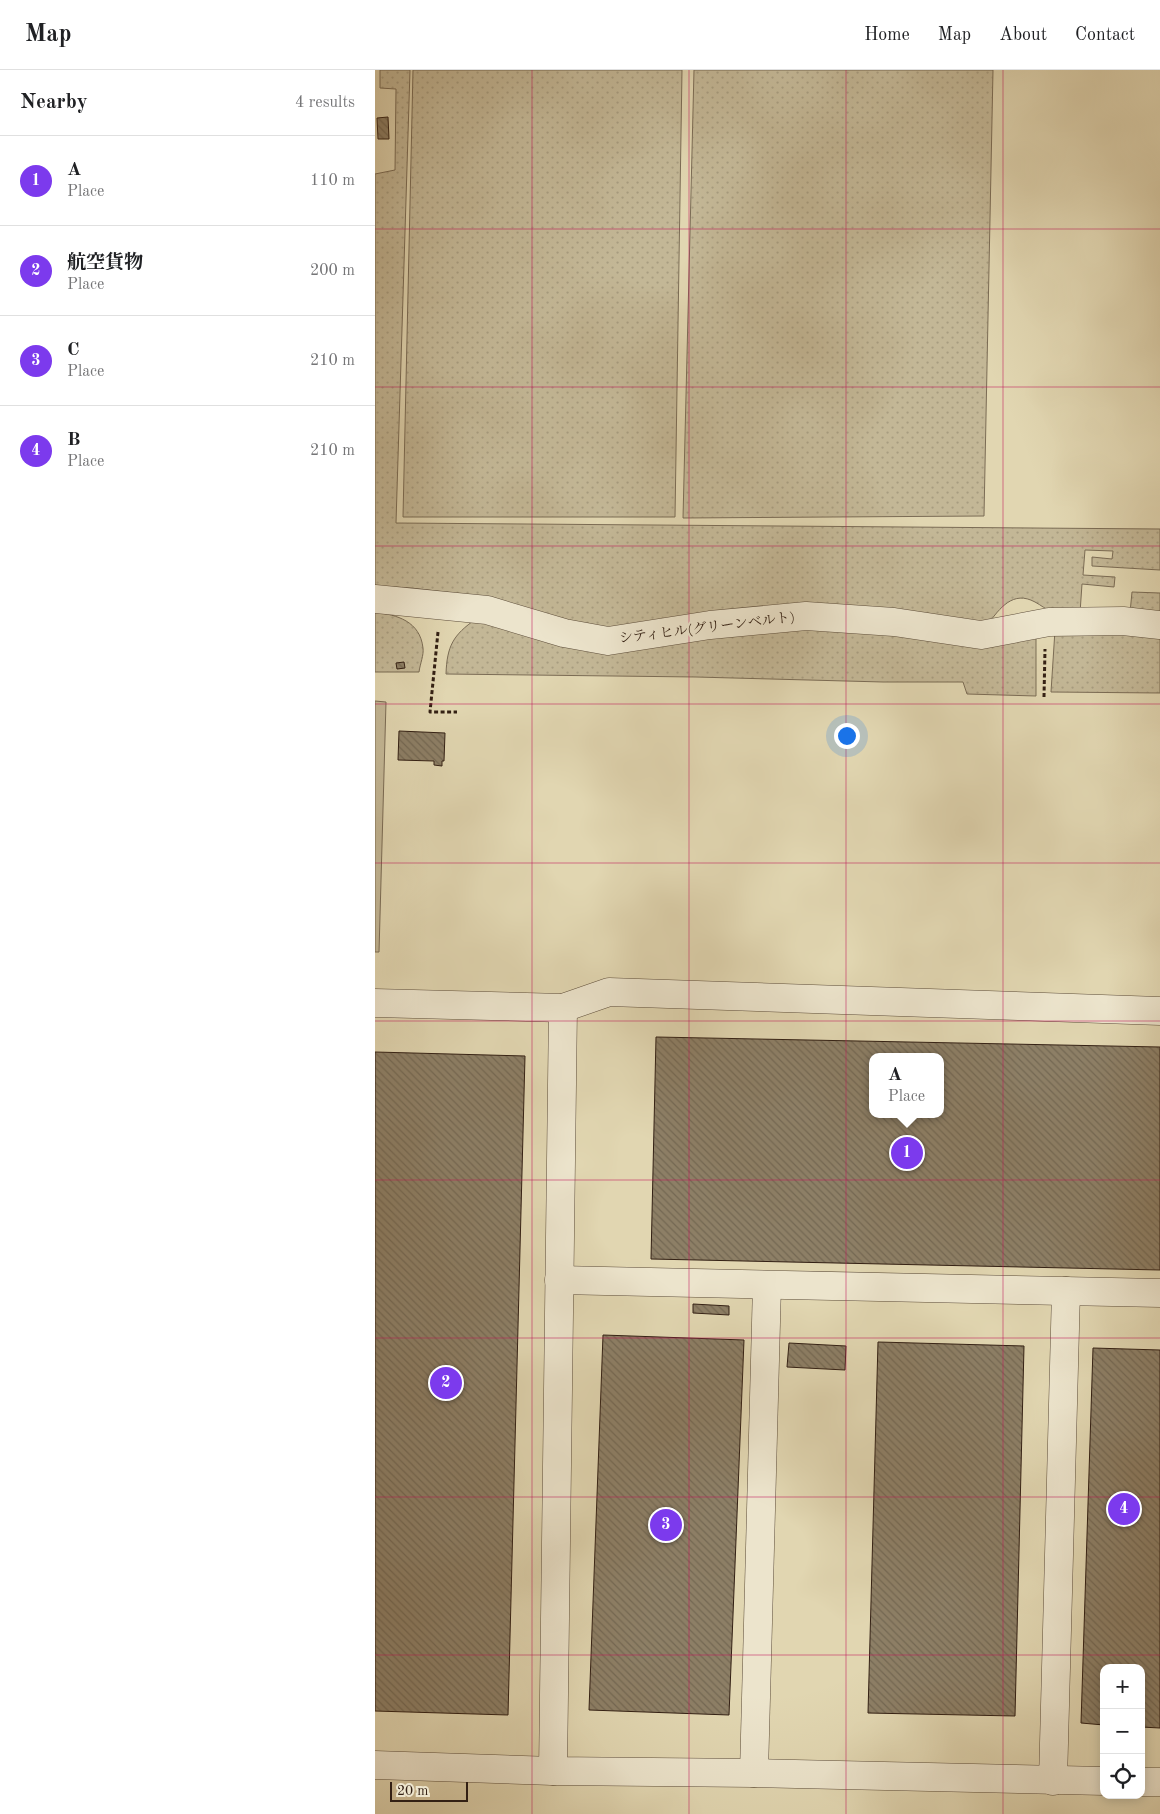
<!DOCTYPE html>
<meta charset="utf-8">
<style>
:root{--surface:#fff;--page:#f2f2f2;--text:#202124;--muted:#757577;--line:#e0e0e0;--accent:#7c3aed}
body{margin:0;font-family:"Old Standard TT","Noto Serif JP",serif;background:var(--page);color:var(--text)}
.controls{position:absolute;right:15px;bottom:15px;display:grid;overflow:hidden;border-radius:10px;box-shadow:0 2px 12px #0003}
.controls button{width:45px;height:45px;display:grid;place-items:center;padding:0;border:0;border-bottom:1px solid var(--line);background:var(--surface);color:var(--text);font:25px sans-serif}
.scale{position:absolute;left:15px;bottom:12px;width:78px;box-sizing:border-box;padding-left:5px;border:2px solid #332014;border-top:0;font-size:14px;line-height:18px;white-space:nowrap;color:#332014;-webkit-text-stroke:4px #ece4cc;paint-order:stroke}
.you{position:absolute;left:471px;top:665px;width:18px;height:18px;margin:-12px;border:4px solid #fff;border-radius:50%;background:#1a73e8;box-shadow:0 0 0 8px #1a73e833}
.badge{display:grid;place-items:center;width:32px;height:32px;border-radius:50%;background:var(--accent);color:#fff;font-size:16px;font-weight:700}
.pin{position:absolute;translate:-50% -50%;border:2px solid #fff;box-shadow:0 1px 5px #0006}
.popup{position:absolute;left:494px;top:983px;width:75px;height:65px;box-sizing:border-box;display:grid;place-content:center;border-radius:10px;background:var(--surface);filter:drop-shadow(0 1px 4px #0005);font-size:16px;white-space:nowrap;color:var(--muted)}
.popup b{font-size:19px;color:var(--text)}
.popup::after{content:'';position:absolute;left:50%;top:100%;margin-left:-10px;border:10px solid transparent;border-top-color:var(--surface)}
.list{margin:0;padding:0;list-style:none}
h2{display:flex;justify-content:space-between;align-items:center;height:65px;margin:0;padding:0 20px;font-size:21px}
h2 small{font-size:16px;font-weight:400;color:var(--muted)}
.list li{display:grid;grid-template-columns:32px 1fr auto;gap:15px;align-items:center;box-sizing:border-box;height:90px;padding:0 20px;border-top:1px solid var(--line)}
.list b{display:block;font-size:19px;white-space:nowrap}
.list p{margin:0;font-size:16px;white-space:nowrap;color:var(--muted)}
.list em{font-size:16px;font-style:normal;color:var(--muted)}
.icon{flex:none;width:28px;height:28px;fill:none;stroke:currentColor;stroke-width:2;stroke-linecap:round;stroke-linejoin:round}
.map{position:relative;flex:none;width:785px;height:1744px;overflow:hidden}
header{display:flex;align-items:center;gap:30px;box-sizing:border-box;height:70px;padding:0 25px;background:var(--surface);border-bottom:1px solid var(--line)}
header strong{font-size:24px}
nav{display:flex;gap:28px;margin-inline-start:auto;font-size:18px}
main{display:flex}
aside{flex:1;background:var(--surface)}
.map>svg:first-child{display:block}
.grass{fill:url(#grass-dots);stroke:#7b6c55}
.pitch{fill:#c3b796;stroke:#7b6c55}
.building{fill:url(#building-back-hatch);stroke:#332014;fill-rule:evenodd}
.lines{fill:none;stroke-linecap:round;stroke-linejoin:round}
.minor-casing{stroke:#5e4e3b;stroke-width:29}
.path{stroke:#332014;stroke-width:3;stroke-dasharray:4 2.5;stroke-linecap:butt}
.minor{stroke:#ece4cc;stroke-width:28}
.grid{fill:none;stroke:#c2185b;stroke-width:1;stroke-opacity:0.55}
.labels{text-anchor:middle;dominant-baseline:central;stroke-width:4.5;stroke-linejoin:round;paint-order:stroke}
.street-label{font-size:14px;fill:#332014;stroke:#ece4cc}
</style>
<header>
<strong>Map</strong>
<nav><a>Home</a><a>Map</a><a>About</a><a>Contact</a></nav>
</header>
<main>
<aside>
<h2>Nearby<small>4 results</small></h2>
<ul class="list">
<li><span class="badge">1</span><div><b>A</b><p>Place</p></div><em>110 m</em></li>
<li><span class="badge">2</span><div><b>航空貨物</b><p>Place</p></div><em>200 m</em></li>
<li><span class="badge">3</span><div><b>C</b><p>Place</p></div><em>210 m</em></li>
<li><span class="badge">4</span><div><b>B</b><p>Place</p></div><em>210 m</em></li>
</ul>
</aside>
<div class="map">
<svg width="785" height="1744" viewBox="0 0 785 1744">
<defs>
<pattern id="grass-dots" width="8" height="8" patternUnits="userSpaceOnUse" patternTransform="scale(1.25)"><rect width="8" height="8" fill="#c3b796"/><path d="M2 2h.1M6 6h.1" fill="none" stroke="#a89d80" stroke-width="1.8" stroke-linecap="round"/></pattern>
<pattern id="building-back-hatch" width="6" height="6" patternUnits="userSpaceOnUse" patternTransform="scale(1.25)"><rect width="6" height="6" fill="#8d7f66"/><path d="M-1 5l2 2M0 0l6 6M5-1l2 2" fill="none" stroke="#746853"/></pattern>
</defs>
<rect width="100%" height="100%" fill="#e1d6b1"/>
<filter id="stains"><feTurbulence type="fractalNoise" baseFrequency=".004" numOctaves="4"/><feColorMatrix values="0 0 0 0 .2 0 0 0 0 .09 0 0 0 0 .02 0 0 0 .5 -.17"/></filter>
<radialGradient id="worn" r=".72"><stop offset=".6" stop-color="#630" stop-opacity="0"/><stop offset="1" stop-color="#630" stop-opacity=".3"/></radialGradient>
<g class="grass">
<path d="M 5,0 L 35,0 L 21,453 L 785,459 L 785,500 L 717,496 L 717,487 L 737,489 L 738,481 L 710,480 L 708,505 L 740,507 L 739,517 L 707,514 L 705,543 C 696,543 686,543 677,541 C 671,540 666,535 660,532 C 638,520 625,538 613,554 L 233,562 L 106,528 L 78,523 L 36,518 L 0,516 L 0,104 L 20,100 L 21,19 L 5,18 Z"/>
<path d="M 38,0 L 307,0 L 300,447 L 28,447 Z"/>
<path d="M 319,0 L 618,0 L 609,446 L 308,448 Z"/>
<path d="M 757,522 L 785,523 L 785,546 L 755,543 Z"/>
<path d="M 0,542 C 22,545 45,551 48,578 C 49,585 45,594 44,602 L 0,602 Z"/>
<path d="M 101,549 L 196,574 L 400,556 L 661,567 L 661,626 L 592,624 L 588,612 L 508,612 L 321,607 L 71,604 C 72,576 78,565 101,549 Z"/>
<path d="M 680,560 L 785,563 L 785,623 L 676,622 Z"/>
</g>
<path class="pitch" d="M 0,631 L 11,632 L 4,882 L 0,882 Z"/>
<g class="building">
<path d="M 13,47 L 14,69 L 3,69 L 2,48 Z"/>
<path d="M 29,592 L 30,598 L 22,599 L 21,593 Z"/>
<path d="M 24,661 L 70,663 L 69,691 L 67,691 L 67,696 L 59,695 L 59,691 L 23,690 Z"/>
<path d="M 281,967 L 785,977 L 785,1200 L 276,1189 ZM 498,987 L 566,987 L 566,1044 L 498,1044 Z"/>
<path d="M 0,982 L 150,986 L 133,1645 L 0,1641 Z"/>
<path d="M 318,1234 L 354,1236 L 354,1245 L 318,1243 Z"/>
<path d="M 228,1265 L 369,1270 L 354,1645 L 214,1640 Z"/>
<path d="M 503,1272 L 649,1276 L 640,1646 L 493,1643 Z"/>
<path d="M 414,1273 L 471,1276 L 470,1300 L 412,1297 Z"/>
<path d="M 718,1278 L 785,1280 L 785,1658 L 766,1657 L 766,1598 L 729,1598 L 729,1655 L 706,1653 Z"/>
</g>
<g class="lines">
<defs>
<g id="minor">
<path d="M 0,529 L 112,540 L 189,563 L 233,571 L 335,555 L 431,546 L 519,552 L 606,565 L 674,552 L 748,551 L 785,555"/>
<path d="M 0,933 L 188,938 L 234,922 L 785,941"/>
<path d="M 184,1210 L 785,1223"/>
<path d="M 0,1695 L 178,1701 L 379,1703 L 729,1711"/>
<path d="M 178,1701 L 188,938"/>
<path d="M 379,1703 L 392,1215"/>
<path d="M 678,1711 L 691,1221"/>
<path d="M 766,1712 L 785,1712"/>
</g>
</defs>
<use href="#minor" class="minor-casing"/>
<g class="path">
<path d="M 63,562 L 55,642 L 82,642"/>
<path d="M 669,627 L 670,579"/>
</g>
<use href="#minor" class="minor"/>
</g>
<path class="grid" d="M 157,0 L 157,1744M 314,0 L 314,1744M 471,0 L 471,1744M 628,0 L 628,1744M 0,159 L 785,159M 0,317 L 785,317M 0,476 L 785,476M 0,634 L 785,634M 0,793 L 785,793M 0,951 L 785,951M 0,1110 L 785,1110M 0,1268 L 785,1268M 0,1427 L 785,1427M 0,1585 L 785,1585"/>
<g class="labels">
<g class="street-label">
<text transform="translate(332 558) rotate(-7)">シティヒル(グリーンベルト)</text>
</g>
</g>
<rect width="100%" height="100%" filter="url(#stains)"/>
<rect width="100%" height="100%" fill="url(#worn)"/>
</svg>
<div class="controls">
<button>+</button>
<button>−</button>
<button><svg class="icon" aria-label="locate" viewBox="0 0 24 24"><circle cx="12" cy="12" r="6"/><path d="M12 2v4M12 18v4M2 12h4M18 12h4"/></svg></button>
</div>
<div class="scale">20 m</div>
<div class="you"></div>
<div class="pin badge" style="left:532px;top:1083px">1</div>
<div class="popup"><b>A</b>Place</div>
<div class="pin badge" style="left:71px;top:1313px">2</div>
<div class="pin badge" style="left:291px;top:1455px">3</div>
<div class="pin badge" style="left:749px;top:1439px">4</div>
</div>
</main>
